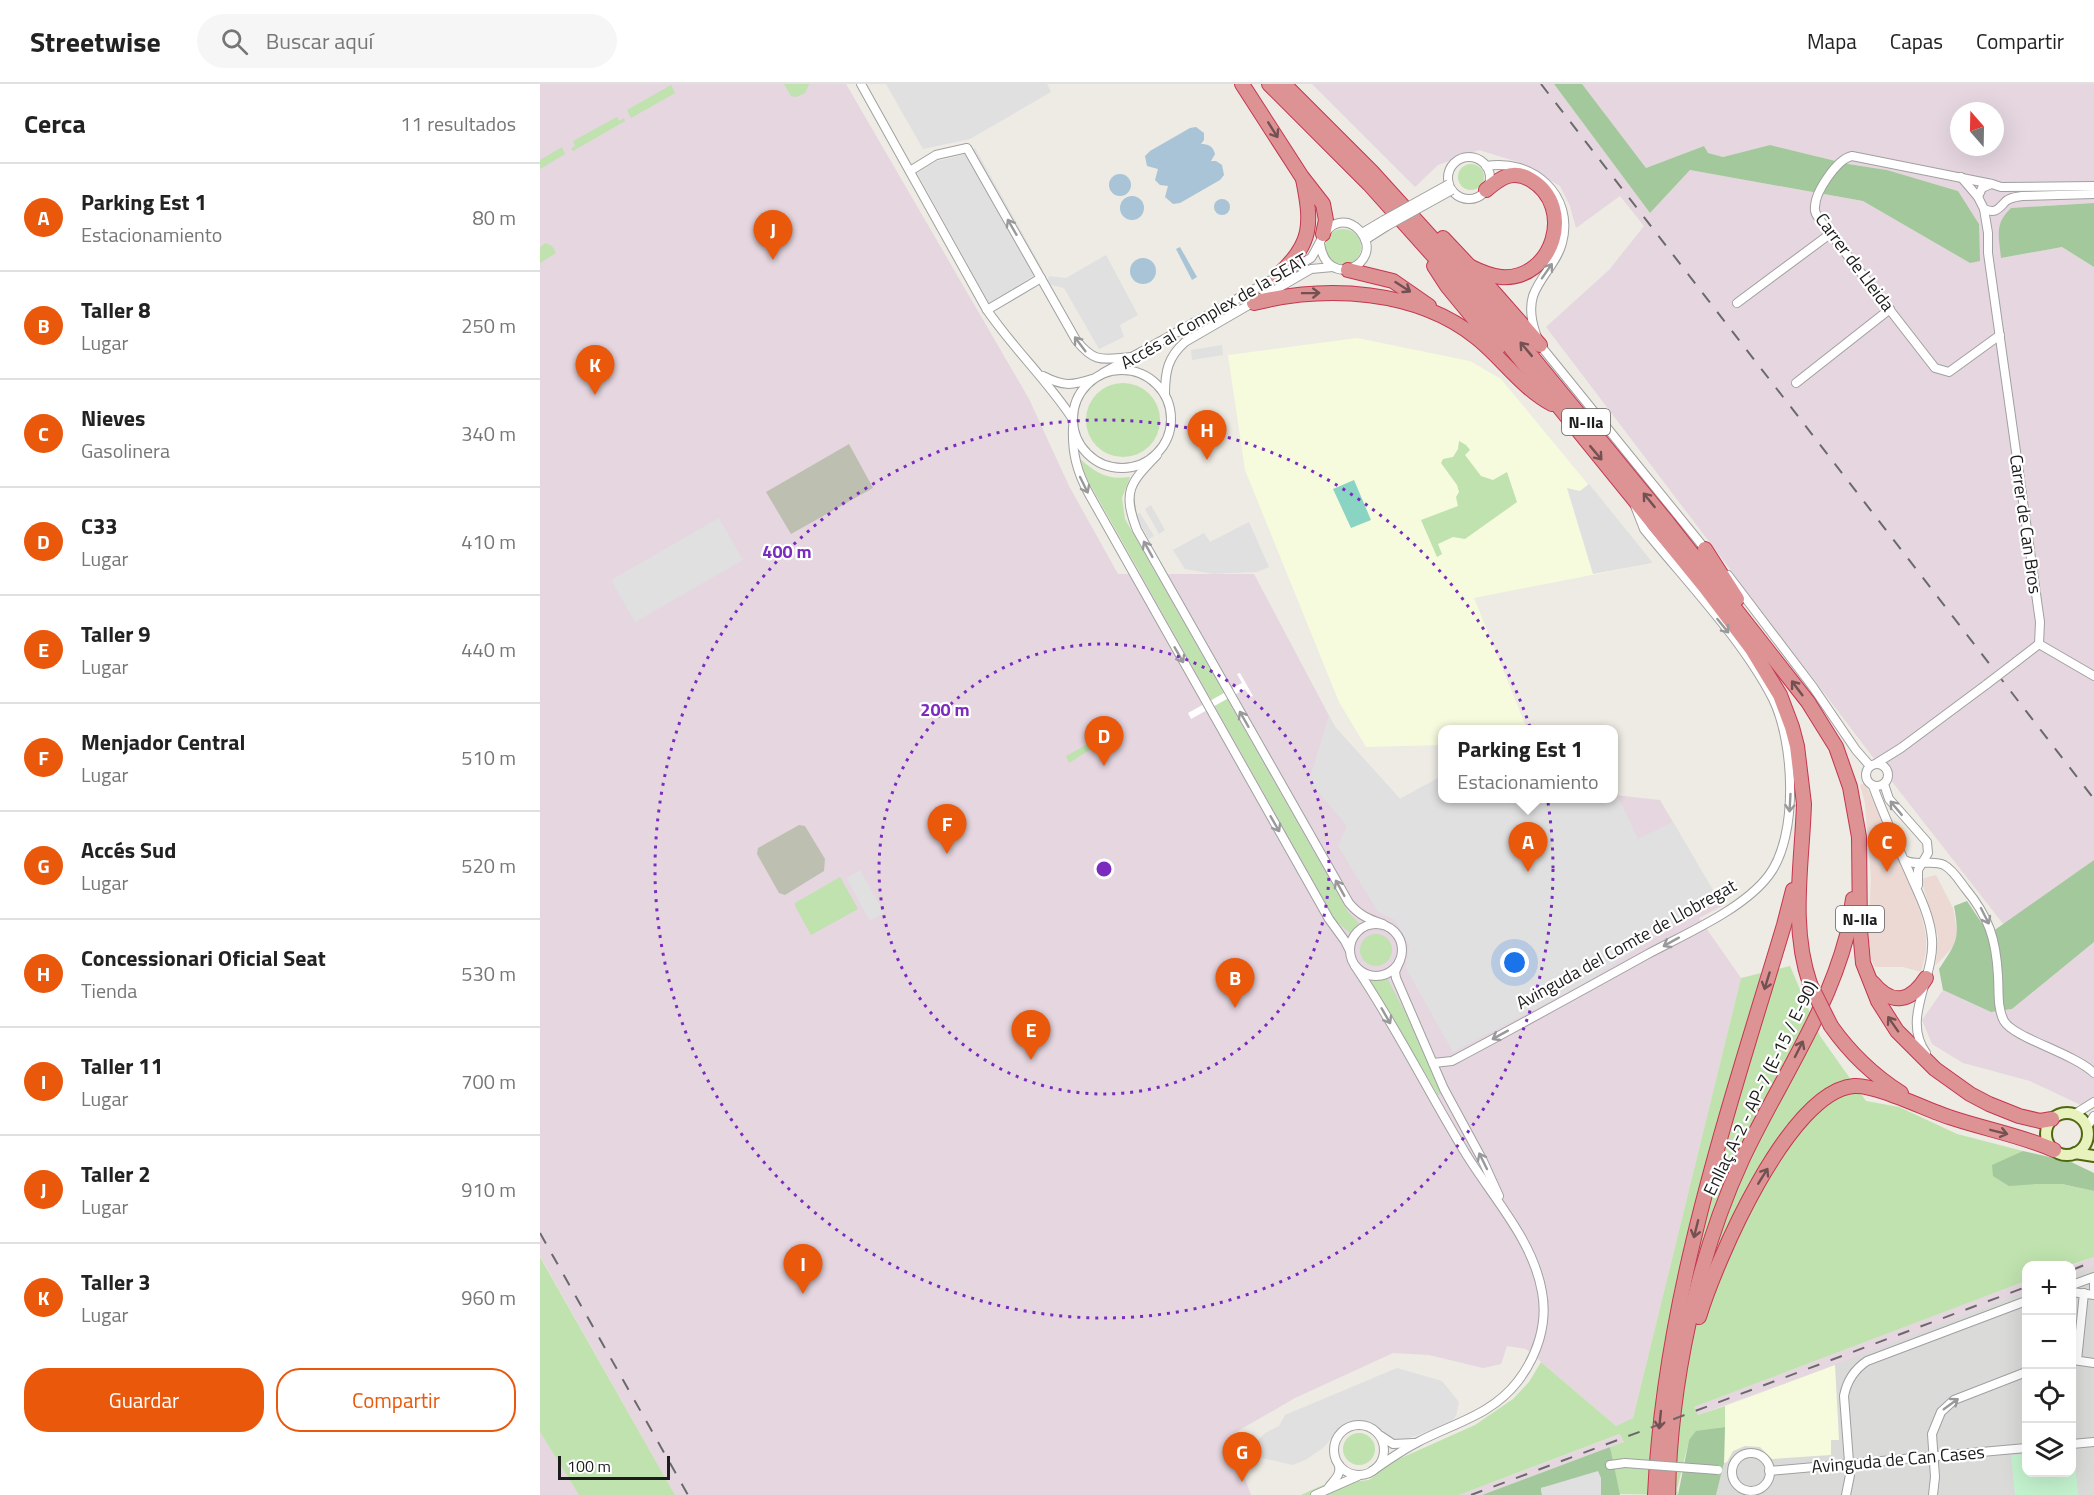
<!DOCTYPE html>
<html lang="es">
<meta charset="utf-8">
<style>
:root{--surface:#fff;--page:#f6f6f6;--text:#222;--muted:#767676;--line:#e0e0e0;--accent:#ea580c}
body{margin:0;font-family:"Titillium Web",sans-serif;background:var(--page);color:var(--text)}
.controls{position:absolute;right:18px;bottom:18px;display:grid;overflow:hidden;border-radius:12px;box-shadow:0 6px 24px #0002}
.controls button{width:54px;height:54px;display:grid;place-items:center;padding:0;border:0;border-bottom:2px solid var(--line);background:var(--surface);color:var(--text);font:30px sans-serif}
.compass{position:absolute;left:1410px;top:18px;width:54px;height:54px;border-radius:50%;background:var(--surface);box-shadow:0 6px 24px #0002;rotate:340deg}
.scale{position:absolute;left:18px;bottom:15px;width:112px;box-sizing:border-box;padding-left:6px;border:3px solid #1c1c1c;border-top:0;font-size:16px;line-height:21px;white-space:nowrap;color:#1c1c1c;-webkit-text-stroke:4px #fff;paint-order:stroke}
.you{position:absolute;left:975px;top:879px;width:21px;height:21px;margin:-15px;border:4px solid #fff;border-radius:50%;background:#1a73e8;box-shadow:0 0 0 9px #1a73e833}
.badge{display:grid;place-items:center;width:39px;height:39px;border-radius:50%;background:var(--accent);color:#fff;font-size:20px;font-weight:700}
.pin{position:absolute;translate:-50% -50px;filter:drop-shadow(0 2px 3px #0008)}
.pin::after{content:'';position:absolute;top:32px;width:21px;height:18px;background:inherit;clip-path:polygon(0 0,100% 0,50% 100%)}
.popup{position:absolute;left:898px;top:641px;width:180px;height:78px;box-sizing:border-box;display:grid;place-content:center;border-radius:12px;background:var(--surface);filter:drop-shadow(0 2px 4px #0005);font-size:20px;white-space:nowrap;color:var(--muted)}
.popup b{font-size:22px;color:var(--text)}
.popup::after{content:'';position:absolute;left:50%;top:100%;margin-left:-12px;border:12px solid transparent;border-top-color:var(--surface)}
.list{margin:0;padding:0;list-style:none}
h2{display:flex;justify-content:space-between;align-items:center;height:78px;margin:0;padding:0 24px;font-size:26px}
h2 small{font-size:20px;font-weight:400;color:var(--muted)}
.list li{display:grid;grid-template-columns:39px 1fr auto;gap:18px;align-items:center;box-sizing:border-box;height:108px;padding:0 24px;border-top:2px solid var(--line)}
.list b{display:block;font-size:22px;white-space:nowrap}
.list p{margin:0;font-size:20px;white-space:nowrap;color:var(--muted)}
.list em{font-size:20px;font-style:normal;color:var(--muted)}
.actions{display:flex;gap:12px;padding:18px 24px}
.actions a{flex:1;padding:14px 0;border:2px solid var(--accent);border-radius:24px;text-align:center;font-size:21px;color:var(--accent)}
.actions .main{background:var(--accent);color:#fff}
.icon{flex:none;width:33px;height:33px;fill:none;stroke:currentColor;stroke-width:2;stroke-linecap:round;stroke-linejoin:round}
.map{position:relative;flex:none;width:1554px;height:1411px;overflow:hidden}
header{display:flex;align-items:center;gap:36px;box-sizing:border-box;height:84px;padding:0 30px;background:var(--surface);border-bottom:2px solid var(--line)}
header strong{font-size:28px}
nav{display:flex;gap:33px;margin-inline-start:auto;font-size:21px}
.search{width:420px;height:54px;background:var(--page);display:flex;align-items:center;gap:15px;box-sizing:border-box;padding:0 21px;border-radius:33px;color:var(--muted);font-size:22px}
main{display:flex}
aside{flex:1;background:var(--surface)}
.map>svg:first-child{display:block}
.residential{fill:#dadad9}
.commercial{fill:#ecd9d4}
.industrial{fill:#e5d6e0;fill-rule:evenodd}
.education{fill:#f6fbde}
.construction{fill:#bdc0b0}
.grass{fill:#bfe2ae}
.forest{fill:#a2c89c}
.park{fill:#c4f3cf}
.pitch{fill:#89d4c3}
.parking{fill:#e0e0e0}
.water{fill:#a8c4d6}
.pier{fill:#fff}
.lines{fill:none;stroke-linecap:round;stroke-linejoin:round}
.street-casing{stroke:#a0a0a0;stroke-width:10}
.secondary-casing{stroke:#4f6710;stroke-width:14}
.highway-casing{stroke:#c53650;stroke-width:16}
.street{stroke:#fff;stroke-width:8}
.secondary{stroke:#e7f2bc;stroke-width:10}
.highway{stroke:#dd9294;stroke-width:14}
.rail{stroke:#6a6a6a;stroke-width:2;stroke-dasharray:12 12;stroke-linecap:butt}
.street-bridge-casing{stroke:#a0a0a0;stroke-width:10;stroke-linecap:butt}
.highway-bridge-casing{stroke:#c53650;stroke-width:16;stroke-linecap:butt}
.street-bridge{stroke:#fff;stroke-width:8}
.highway-bridge{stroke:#dd9294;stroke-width:14}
.oneway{stroke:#735152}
.oneway2{stroke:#999}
.ring{fill:none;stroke:#7b2cbf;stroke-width:3;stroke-dasharray:3 6}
.labels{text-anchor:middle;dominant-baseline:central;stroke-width:4.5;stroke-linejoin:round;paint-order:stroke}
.shield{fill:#fff;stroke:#606060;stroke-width:1.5}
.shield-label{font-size:16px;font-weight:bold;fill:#1c1c1c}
.street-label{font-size:18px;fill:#1c1c1c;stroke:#fff}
.centre{fill:#7b2cbf;stroke:#fff;stroke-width:3}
.ring-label{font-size:18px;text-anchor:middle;font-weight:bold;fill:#7b2cbf;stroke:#fff;stroke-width:4.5;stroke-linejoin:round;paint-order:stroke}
</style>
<header>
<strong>Streetwise</strong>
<div class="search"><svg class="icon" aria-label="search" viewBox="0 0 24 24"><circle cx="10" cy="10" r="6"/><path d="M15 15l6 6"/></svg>Buscar aquí</div>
<nav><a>Mapa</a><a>Capas</a><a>Compartir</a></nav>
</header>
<main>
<aside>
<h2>Cerca<small>11 resultados</small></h2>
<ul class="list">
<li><span class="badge">A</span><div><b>Parking Est 1</b><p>Estacionamiento</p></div><em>80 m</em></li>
<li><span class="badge">B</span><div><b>Taller 8</b><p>Lugar</p></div><em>250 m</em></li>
<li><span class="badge">C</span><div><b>Nieves</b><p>Gasolinera</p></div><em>340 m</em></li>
<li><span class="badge">D</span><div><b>C33</b><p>Lugar</p></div><em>410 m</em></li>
<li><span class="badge">E</span><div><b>Taller 9</b><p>Lugar</p></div><em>440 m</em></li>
<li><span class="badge">F</span><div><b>Menjador Central</b><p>Lugar</p></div><em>510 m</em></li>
<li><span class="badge">G</span><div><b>Accés Sud</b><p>Lugar</p></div><em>520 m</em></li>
<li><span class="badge">H</span><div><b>Concessionari Oficial Seat</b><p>Tienda</p></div><em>530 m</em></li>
<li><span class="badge">I</span><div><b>Taller 11</b><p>Lugar</p></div><em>700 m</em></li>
<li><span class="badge">J</span><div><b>Taller 2</b><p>Lugar</p></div><em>910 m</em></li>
<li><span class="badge">K</span><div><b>Taller 3</b><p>Lugar</p></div><em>960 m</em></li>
</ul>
<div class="actions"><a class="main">Guardar</a><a>Compartir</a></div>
</aside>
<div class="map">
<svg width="1554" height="1411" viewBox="0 0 1554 1411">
<rect width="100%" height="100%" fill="#edebe3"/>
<path class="residential" d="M 1554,1181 L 1554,1411 L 1176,1411 L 1184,1379 L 1185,1322 L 1486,1207 L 1486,1388 L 1532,1388 L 1532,1190 Z"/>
<g class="commercial">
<path d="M 1325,699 L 1362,781 L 1381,830 L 1386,853 L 1386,867 L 1381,888 L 1363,883 L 1335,883 L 1329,870 L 1328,854 L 1331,794 L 1325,719 L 1320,701 Z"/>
<path d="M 1396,791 L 1413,824 L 1418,852 L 1413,863 L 1396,881 L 1398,852 L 1381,795 Z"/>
</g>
<g class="industrial">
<path d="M 0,0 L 306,0 L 489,315 L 529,402 L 578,490 L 714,490 L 795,643 L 860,715 L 902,692 L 902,714 L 1074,714 L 1074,711 L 1120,716 L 1182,822 L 1159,834 L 1201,894 L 1093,1334 L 1076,1342 L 986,1265 L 967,1262 L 961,1280 L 943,1284 L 889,1271 L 853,1269 L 755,1314 L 689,1352 L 711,1411 L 135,1411 L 0,1172 Z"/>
<path d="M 772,0 L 1014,0 L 1110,129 L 1150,86 L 1323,117 L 1430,179 L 1439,140 L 1418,107 L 1347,86 L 1308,80 L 1230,61 L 1183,73 L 1167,69 L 1164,62 L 1106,84 L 1041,0 L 1554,0 L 1554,119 L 1471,124 L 1462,174 L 1522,163 L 1554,183 L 1554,776 L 1464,841 L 1332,672 L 1006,243 L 1069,186 L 1104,142 L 1080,112 L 1036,144 L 1030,122 L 1020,102 L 978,78 L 939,66 L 898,81 L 875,103 ZM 1419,27 L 1455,27 L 1455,63 L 1419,63 Z"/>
<path d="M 1554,858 L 1554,1019 L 1543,1022 L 1490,997 L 1423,979 L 1392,960 L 1382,936 L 1403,906 L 1451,928 L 1472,925 Z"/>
<path d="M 1554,1173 L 1554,1181 L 1532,1190 L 1532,1182 L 1530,1182 Z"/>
<path d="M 1486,1197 L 1486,1207 L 1295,1281 L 1158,1331 L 1154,1323 Z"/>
<path d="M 0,1348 L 39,1411 L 0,1411 Z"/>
<path d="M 1081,1350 L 1084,1358 L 1070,1363 L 942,1411 L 919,1411 Z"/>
</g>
<g class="education">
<path d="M 817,254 L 930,277 L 961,295 L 1113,479 L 934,514 L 987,645 L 902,646 L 902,661 L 826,663 L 799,618 L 705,386 L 688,271 Z"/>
<path d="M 1295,1281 L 1299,1356 L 1291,1356 L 1291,1371 L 1232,1375 L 1220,1363 L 1205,1362 L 1193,1367 L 1187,1378 L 1184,1379 L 1185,1322 Z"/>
</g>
<g class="construction">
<path d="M 309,360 L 333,404 L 251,450 L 226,408 Z"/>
<path d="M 259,741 L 265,742 L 285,775 L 284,787 L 245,811 L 239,809 L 217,770 L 218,764 Z"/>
</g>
<g class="grass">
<path d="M 244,0 L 269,0 L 265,9 L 256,13 L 251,12 Z"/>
<path d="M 131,1 L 135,9 L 91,34 L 87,26 Z"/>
<path d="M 77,33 L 79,37 L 84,34 L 85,37 L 33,67 L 31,64 L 35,62 L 33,57 Z"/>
<path d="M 22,63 L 25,70 L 0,85 L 0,76 Z"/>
<circle cx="931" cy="93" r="13"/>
<circle cx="803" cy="163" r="18"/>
<path d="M 6,159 L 12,162 L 16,169 L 0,179 L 0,163 Z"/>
<circle cx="583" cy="336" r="37"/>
<path d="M 919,357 L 926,361 L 930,366 L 925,371 L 941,392 L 953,396 L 967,388 L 977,418 L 925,455 L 913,453 L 898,460 L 902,470 L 897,473 L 881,436 L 918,422 L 916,413 L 919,408 L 917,401 L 901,379 L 903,375 L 913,373 L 918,365 Z"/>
<path d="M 540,375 C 558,390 567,396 590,393 L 582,414 L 585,435 L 808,828 L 819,839 L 810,849 L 796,837 L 547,395 Z"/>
<path d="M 548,660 L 551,665 L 529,679 L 526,672 Z"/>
<path d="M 300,793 L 318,825 L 271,851 L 255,822 L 255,819 Z"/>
<circle cx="836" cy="866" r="16"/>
<path d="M 1250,882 L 1280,952 L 1326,1017 L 1359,1023 L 1417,1050 L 1483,1067 L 1452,1082 L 1496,1100 L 1522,1100 L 1554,1107 L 1554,1173 L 1530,1181 L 1486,1182 L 1486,1197 L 1154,1323 L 1158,1331 L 1185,1322 L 1185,1343 L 1176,1344 L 1149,1356 L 1137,1405 L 1138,1411 L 1078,1410 L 1070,1363 L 1084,1358 L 1080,1350 L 919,1411 L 761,1411 L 783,1401 L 829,1396 L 850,1379 L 935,1341 L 973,1315 L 989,1298 L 1001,1278 L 1076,1342 L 1093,1334 L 1201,894 Z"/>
<path d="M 847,894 L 865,928 L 902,1009 L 898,1011 L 830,896 Z"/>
<path d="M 0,1173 L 135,1411 L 39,1411 L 0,1348 Z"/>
<circle cx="819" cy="1365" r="16"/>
</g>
<g class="forest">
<path d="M 1014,0 L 1042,0 L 1106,84 L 1164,62 L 1168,69 L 1183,73 L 1230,61 L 1308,80 L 1347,86 L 1418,107 L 1439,140 L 1440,177 L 1430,179 L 1323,117 L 1150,86 L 1110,129 Z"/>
<path d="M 1554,119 L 1554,183 L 1522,163 L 1461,174 C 1459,152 1454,140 1471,124 Z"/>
<path d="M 1554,776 L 1554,858 L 1472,925 L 1451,928 L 1403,906 L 1399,885 C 1417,858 1420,855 1414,822 L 1427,817 L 1449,850 Z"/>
<path d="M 1483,1067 L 1531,1078 L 1554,1089 L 1554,1107 L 1522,1100 L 1496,1100 L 1469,1102 L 1453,1092 L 1452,1081 Z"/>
<path d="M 1185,1343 L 1184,1379 L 1176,1411 L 1138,1411 L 1149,1356 L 1156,1347 Z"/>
<path d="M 1070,1363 L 1080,1411 L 1061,1411 L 1061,1394 L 1001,1404 L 1002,1411 L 942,1411 Z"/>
</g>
<path class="park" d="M 1534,1366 L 1538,1411 L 1475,1411 L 1471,1371 L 1486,1370 L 1486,1388 L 1532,1388 L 1532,1367 Z"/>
<path class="pitch" d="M 814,396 L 831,436 L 811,444 L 793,405 Z"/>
<g class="parking">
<path d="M 346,0 L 507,0 L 511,8 L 430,55 L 383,65 Z"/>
<path d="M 435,64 L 503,186 L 449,219 L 377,89 L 397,77 L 422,71 Z"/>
<path d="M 566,171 L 598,231 L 580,241 L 584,253 L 559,265 L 524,204 L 507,200 L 509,192 L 526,194 Z"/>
<path d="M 682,261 L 683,271 L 652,276 L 651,266 Z"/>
<path d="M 1049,400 L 1113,479 L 1053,490 L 1027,404 L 1040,407 Z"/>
<path d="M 611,421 L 625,446 L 619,450 L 605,425 Z"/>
<path d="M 600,429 L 614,452 L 609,455 L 595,432 Z"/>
<path d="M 179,434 L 203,476 L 95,538 L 71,496 Z"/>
<path d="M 709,438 L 729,483 L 717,488 L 673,490 L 645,485 L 633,466 L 664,449 L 670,458 Z"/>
<path d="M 789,631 L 795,643 L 860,715 L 902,692 L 902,714 L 1074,714 L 1074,711 L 1077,711 L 1098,755 L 1133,738 L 1177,813 L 1048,897 L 913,968 L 866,884 L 869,861 L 855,836 L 838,828 L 798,762 L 807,742 L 769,697 Z"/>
<path d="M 320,786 L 344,829 L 330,837 L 306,794 Z"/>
<path d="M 857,1284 L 902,1297 L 919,1318 L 916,1332 L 910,1339 L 862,1357 L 848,1354 L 830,1340 L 821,1337 L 810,1339 L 802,1343 L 783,1364 L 767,1375 L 753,1381 L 713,1372 L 708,1375 L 706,1368 L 725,1349 L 739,1342 L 745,1331 Z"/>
<path d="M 1058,1387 L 1061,1394 L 1061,1411 L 1002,1411 L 1001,1404 Z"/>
</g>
<g class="water">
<path d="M 656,43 L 664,49 L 664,56 L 661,60 C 668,60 673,62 675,70 L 671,77 L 676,77 L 682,81 L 684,91 L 680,96 L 640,119 L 633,120 L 625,113 L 628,102 L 620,101 L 615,96 L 618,85 L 607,82 L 605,72 L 610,67 L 650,44 Z"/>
<circle cx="580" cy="101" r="11"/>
<circle cx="592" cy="124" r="12"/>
<circle cx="682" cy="123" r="8"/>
<path d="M 640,163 L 657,193 L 652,196 L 636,165 Z"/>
<circle cx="603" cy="187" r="13"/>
</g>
<path class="pier" d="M 700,589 L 713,612 L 710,613 L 705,605 L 651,635 L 648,629 L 702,599 L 697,590 Z"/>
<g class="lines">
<defs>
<g id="street">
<path d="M 321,0 L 447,226 C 473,264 507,296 532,334"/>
<circle cx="929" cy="94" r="21"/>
<path d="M 946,82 C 992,74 1035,111 1022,159 C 1017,179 1000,192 993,212 C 988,229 994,246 1000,261 L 1166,466"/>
<path d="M 370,87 L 396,71 L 427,64 L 536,256 C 555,280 563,275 591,273"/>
<path d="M 1421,93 L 1438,113"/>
<path d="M 1451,100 L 1442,104 L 1438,113 L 1444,125 C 1456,130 1458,125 1466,117 C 1471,113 1476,113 1482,112 L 1554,110"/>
<path d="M 1444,125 L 1448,149 L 1448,169 L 1500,538 L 1499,560 L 1477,577"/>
<path d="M 822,149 L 844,136"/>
<path d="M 825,156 L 847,142"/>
<path d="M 1197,219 L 1290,150"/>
<path d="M 447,226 L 501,194"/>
<path d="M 1460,251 L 1409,288 L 1395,284 L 1280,136 C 1277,132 1274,128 1275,123 C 1275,108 1297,75 1312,72 L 1452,100 L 1461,103 L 1554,102"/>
<circle cx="582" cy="335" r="49"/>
<path d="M 563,289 L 771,174 C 781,160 785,135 808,139 C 814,141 819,145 822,150 C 843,180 787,207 780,160"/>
<path d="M 503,292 C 523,302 531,302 552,295"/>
<path d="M 1256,299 L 1350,225"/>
<path d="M 625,310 C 625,287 628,273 645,258 L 771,185 L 793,183"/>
<path d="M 533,344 C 532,369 537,388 549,410 L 789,835 L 805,857 L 810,867"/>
<path d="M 617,371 C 590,399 582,407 597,446 L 809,819 C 819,831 828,835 843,840"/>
<path d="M 1188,491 L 1273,603 L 1316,666 L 1330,682"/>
<path d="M 1499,560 L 1554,592"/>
<path d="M 1337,679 L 1361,664 L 1447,600"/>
<circle cx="1337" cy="691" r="11"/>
<path d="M 1344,700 L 1349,715 L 1387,758 L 1388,769 L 1378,786 L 1378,801"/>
<path d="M 1333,702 C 1344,732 1357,761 1370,790 C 1379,811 1390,831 1392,855 C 1395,894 1361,934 1386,969"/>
<path d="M 1364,776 C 1377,783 1392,775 1404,781 C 1413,786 1419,796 1425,804 C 1449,833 1456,855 1458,892 C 1459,906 1457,924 1464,937 C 1474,954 1533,969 1554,989"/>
<circle cx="836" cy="866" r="26"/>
<path d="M 860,876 L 855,888 L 856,894 L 904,1005 L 943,1077 L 959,1112"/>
<path d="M 815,882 C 856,942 888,1008 926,1070 C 953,1114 993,1156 1002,1208 C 1008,1240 997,1272 978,1297 C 952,1331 914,1339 878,1358 C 862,1366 847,1377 832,1387"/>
<path d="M 893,979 L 912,977 C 978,942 1043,906 1108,870 C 1145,850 1204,825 1229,791 C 1259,751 1254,658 1233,615 C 1203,556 1146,497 1104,445 L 1095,422"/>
<path d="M 1535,1030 L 1554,1018"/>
<path d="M 1547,1043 L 1554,1032"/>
<path d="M 1554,1196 L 1554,1205"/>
<path d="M 1532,1201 L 1554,1193"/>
<path d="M 1532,1208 L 1554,1211"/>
<path d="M 1533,1276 L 1554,1279"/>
<path d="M 1537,1276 L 1544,1209"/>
<circle cx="819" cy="1366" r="25"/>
<path d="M 841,1352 L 853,1360 L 874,1359"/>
<path d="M 1532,1360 L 1554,1358"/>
<circle cx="1211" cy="1388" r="19"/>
<path d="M 1070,1381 L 1085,1379"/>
<path d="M 1229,1387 L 1486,1364"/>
<path d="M 789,1403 C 795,1395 801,1391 799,1381"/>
<path d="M 775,1411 L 818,1392"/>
<path d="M 1306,1411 L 1310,1391 L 1304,1312 C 1307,1296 1315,1285 1327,1277 L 1486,1217"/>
<path d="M 1393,1411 L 1395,1393 L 1392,1350 L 1401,1328 L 1414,1316 L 1486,1288"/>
</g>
<g id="secondary">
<circle cx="1527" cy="1050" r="21"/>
<path d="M 1535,1069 L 1554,1072"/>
</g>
<g id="highway">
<path d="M 702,0 L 762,93 L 783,120 L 786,136 L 783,150"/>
<path d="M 729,0 L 829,100 L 924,206 L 1166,504 L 1212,565 L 1240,611 L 1252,643 L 1257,662 L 1264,720 C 1262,781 1250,841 1270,900"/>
<path d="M 744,0 L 832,88 L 920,185 L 1128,439 L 1268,618 L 1296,663 L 1310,703 L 1319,753 L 1320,846 L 1323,879 L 1338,917 L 1357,947 L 1395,985 L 1430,1010 L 1449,1020 L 1479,1032 L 1500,1037 L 1512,1035"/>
<path d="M 903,154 L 951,205 L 1000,261"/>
<path d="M 894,182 L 907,202 L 958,264"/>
<path d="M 931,183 C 941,188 950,192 961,193 C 1013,197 1036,123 991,96 C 983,91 974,89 965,93 C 958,96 952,101 946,106"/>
<path d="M 808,186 L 853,197 L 889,222"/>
<path d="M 737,192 C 773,160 772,140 763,95"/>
<path d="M 714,219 C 786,201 876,205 937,254 C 963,275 982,304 1012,320"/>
<path d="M 1165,465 L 1197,515"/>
<path d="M 1333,899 C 1352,922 1371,918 1386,894"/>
<path d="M 1291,942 C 1310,969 1333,991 1361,1009"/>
<path d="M 1159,1233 C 1176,1177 1249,1007 1314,1002 C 1335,1000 1387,1026 1409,1033 C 1444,1045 1480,1051 1514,1066"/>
<path d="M 1115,1411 C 1124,1214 1188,1028 1244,841 L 1253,806"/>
<path d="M 1128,1411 C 1130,1302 1156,1176 1202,1076 C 1237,1001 1286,932 1307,851 C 1310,839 1311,827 1313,815"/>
</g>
</defs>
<use href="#street" class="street-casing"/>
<use href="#secondary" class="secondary-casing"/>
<use href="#highway" class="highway-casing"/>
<use href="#street" class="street"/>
<use href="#secondary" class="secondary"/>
<use href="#highway" class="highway"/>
<g class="rail">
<path d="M 1001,0 L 1554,715"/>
<path d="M 0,1149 L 148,1411"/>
<path d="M 1532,1186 L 1554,1177"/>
<path d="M 931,1411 L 1486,1203"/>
</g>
<defs>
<g id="street-bridge">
<path d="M 844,136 L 909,100"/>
<path d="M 847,142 L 912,106"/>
<path d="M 1447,600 L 1477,577"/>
<path d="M 1085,1379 L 1178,1386"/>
</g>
<path id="highway-bridge" d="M 1270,900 L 1291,942"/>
</defs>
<use href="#street-bridge" class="street-bridge-casing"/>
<use href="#highway-bridge" class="highway-bridge-casing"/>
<use href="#street-bridge" class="street-bridge"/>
<use href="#highway-bridge" class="highway-bridge"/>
</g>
<defs><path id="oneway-shaft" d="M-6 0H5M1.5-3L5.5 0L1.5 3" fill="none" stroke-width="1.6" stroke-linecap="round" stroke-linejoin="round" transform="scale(1.5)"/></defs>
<g class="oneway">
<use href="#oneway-shaft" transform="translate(733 46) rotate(58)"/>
<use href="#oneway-shaft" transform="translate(863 203) rotate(33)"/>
<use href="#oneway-shaft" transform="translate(771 209) rotate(-1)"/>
<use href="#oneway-shaft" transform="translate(986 265) rotate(-130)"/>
<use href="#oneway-shaft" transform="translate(1056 369) rotate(50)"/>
<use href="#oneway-shaft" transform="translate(1109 416) rotate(-129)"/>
<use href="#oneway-shaft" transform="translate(1257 604) rotate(-127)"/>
<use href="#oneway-shaft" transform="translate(1227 897) rotate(107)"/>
<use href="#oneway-shaft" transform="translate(1353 940) rotate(-125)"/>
<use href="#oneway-shaft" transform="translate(1259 965) rotate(-63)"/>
<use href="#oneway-shaft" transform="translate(1459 1048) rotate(14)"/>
<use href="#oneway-shaft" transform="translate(1223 1092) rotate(-58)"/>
<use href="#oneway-shaft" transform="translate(1156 1145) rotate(104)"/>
<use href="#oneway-shaft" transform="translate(1120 1336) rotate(96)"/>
</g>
<g class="oneway2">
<use href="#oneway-shaft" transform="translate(472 143) rotate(-120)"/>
<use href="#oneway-shaft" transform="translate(1007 187) rotate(-55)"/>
<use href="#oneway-shaft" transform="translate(540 260) rotate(-127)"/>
<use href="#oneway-shaft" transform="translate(544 401) rotate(64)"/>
<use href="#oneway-shaft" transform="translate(608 465) rotate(-119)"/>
<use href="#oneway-shaft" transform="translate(1183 542) rotate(51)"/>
<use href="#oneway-shaft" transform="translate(639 571) rotate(60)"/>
<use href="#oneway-shaft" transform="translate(704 635) rotate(-120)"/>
<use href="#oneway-shaft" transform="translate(1250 719) rotate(93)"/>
<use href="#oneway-shaft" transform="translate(1356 724) rotate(-130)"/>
<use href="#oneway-shaft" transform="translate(735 740) rotate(60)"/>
<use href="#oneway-shaft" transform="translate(800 804) rotate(-119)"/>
<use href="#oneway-shaft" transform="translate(1445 832) rotate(63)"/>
<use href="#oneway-shaft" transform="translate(1131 858) rotate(151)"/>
<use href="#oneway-shaft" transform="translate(846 932) rotate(60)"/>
<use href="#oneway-shaft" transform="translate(960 951) rotate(151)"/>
<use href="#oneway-shaft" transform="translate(943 1077) rotate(-116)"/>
<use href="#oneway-shaft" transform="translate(1411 1320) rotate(-36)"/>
</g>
<g class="ring">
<circle cx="564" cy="785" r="225"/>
<circle cx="564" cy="785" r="449"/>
</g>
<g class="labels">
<g class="shield">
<rect x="1022" y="325" width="48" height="26" rx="4.5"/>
<rect x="1296" y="822" width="48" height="26" rx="4.5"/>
</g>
<g class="shield-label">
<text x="1046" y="338">N-IIa</text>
<text x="1320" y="835">N-IIa</text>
</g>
<g class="street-label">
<text transform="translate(1315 178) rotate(53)">Carrer de Lleida</text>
<text transform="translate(674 227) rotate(-30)">Accés al Complex de la SEAT</text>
<text transform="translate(1486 440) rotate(82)">Carrer de Can Bros</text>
<text transform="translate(1086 860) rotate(-29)">Avinguda del Comte de Llobregat</text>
<text transform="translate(1220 1004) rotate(-64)">Enllaç A-2 - AP-7 (E-15 / E-90)</text>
<text transform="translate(1358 1375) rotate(-5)">Avinguda de Can Cases</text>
</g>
</g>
<circle cx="564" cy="785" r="9" class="centre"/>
<g class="ring-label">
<text x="247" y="474">400 m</text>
<text x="405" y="632">200 m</text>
</g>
</svg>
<div class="controls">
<button>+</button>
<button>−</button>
<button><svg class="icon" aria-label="locate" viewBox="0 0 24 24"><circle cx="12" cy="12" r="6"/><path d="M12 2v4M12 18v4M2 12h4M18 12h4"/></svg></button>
<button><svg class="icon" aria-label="layers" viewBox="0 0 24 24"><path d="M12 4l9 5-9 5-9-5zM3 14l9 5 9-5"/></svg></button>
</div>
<svg class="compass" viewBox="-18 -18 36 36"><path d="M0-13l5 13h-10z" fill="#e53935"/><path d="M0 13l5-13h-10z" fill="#767676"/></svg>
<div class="scale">100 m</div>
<div class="you"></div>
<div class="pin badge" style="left:988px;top:788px">A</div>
<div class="popup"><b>Parking Est 1</b>Estacionamiento</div>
<div class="pin badge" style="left:695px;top:924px">B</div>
<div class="pin badge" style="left:1347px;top:788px">C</div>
<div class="pin badge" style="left:564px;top:682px">D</div>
<div class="pin badge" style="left:491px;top:976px">E</div>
<div class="pin badge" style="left:407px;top:770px">F</div>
<div class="pin badge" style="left:702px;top:1398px">G</div>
<div class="pin badge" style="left:667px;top:376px">H</div>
<div class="pin badge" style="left:263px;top:1210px">I</div>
<div class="pin badge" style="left:233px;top:176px">J</div>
<div class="pin badge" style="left:55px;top:311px">K</div>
</div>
</main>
